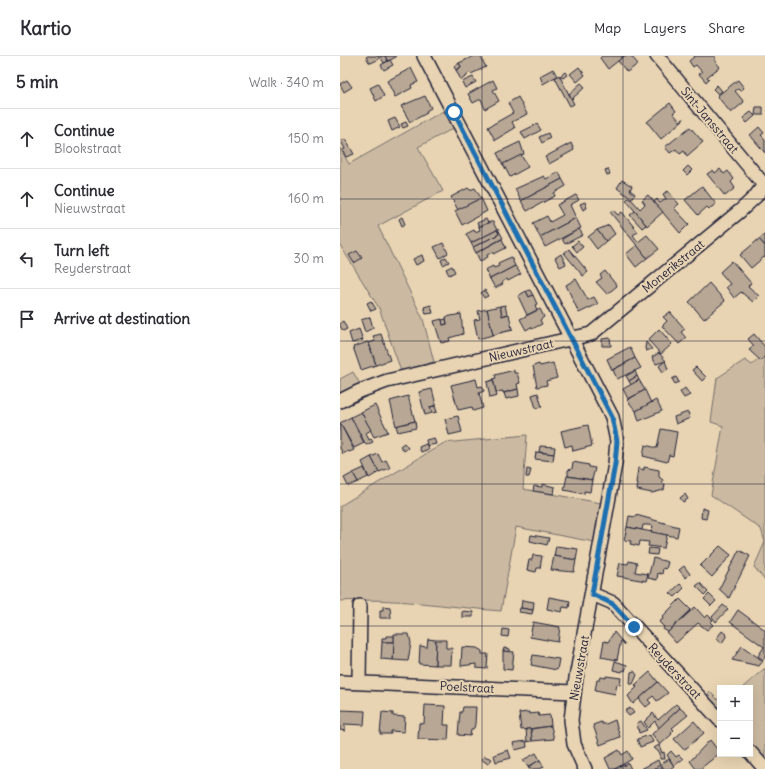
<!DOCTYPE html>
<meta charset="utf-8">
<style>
:root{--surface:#fff;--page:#f2f2f3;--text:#2b2b33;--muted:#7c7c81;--line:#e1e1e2}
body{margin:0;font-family:Delius,sans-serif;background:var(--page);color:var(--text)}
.controls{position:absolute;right:12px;bottom:12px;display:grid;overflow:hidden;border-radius:0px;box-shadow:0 4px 16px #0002}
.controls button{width:36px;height:36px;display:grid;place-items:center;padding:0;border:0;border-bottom:1px solid var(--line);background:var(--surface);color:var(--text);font:20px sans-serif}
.stop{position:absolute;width:12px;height:12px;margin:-9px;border:3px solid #1f6fb2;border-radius:50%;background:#fff}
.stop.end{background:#1f6fb2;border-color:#fff;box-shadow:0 1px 4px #0008}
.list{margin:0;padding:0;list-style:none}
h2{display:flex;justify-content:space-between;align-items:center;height:52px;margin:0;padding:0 16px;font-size:17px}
h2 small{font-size:13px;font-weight:400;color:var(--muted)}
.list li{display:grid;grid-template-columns:26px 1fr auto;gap:12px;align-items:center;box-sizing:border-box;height:60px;padding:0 16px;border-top:1px solid var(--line)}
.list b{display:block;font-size:15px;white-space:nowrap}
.list p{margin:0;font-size:13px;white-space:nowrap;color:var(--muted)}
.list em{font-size:13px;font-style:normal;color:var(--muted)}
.icon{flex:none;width:22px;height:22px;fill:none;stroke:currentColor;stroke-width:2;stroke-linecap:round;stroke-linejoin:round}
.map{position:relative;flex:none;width:425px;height:713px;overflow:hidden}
header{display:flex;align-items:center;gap:24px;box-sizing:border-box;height:56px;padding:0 20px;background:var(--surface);border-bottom:1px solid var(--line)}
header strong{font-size:19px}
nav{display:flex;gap:22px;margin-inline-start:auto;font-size:14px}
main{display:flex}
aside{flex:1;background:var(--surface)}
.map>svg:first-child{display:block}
.green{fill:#cbbaa1;stroke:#766e6e}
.building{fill:#b7a794;stroke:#22223b}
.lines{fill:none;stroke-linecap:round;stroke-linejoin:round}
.minor-casing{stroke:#22223b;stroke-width:16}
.minor{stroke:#e8d4b2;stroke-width:13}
.route{stroke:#1f6fb2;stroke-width:5}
.grid{fill:none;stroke:#22223b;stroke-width:1;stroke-opacity:0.55}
.labels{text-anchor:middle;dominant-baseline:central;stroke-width:4;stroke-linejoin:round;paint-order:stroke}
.street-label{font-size:12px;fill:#22223b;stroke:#e8d4b2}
</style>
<header>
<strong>Kartio</strong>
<nav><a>Map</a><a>Layers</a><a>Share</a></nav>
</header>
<main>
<aside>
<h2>5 min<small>Walk · 340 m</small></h2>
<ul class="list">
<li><svg class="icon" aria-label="ahead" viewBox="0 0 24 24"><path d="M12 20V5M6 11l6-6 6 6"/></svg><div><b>Continue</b><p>Blookstraat</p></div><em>150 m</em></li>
<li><svg class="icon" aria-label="ahead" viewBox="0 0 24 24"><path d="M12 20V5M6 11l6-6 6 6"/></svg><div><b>Continue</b><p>Nieuwstraat</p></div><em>160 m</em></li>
<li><svg class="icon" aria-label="left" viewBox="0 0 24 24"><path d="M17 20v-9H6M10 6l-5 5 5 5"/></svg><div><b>Turn left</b><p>Reyderstraat</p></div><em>30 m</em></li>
<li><svg class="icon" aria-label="arrive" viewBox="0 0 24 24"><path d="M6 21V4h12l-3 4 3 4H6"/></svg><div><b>Arrive at destination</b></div></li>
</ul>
</aside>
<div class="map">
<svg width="425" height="713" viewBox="0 0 425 713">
<rect width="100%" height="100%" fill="#e8d4b2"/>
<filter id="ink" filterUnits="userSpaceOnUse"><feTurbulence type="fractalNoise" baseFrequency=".025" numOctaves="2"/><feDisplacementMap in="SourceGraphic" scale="8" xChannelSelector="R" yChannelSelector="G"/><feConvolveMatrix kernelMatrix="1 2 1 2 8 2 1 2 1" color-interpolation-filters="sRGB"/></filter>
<g filter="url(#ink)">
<g class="green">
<path d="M 105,54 L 114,72 L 78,91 L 103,135 L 38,170 L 83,263 L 94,306 L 61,315 L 39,252 L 0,189 L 0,92 L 9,108 Z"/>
<path d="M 425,298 L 425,524 L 414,511 L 425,486 L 421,473 L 371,439 L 383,370 L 371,366 L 377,322 L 405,304 L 412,309 Z"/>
<path d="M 13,316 L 20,328 L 0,338 L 0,323 Z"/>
<path d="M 187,379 L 183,433 L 261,447 L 254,486 L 176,471 L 161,555 C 107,551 54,541 0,545 L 0,450 L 104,387 Z"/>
<path d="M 425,612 L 425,708 L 410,692 L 410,632 L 402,632 Z"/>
<path d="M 370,636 L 380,646 L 380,660 L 364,644 Z"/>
</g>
<g class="building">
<path d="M 28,0 L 39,0 L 39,3 L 31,7 L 29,6 L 26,1 Z"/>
<path d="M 40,0 L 45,0 L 48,5 L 44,7 Z"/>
<path d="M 45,0 L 55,0 L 56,1 L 48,5 Z"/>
<path d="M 134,0 L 140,0 L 146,11 L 131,18 L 130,17 L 127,18 L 127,20 L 121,24 L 116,14 L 121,11 L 119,7 Z"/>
<path d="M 262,0 L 284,0 L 268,13 L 260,2 Z"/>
<path d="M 284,0 L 291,0 L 298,8 L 287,16 L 278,5 Z"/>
<path d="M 355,0 L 375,0 L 375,5 L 380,11 L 367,21 L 369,23 L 366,26 L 359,18 L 362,16 L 356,9 L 353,11 L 349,5 Z"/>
<path d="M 50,4 L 53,9 L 44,14 L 41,9 Z"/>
<path d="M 119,7 L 121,11 L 116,14 L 114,11 Z"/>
<path d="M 239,11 L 245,19 L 237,26 L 230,18 Z"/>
<path d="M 71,12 L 78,26 L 71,29 L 72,32 L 55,41 L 47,25 Z"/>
<path d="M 213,13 L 217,20 L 203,28 L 200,20 Z"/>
<path d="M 225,16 L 227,19 L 223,22 L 220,20 Z"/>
<path d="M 219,19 L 234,48 L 230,50 L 215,22 Z"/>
<path d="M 133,21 L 136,26 L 125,32 L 122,26 Z"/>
<path d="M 7,24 L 12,31 L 4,36 L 0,28 Z"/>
<path d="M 153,24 L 157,32 L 153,34 L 159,45 L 145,53 L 141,43 L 133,47 L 128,38 Z"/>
<path d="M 398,24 L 404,32 L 400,35 L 398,33 L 395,35 L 404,46 L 391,57 L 377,40 Z"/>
<path d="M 241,27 L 245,31 L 232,43 L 229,38 Z"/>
<path d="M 38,28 L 44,40 L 36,45 L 30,32 Z"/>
<path d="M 377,29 L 382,35 L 378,38 L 373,33 Z"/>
<path d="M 85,40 L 91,52 L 86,55 L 87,57 L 70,66 L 61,50 Z"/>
<path d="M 178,41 L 187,58 L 172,66 L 175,72 L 155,84 L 148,71 L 173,57 L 168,47 Z"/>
<path d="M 330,47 L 336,55 L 333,57 L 340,65 L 344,63 L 321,83 L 307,66 Z"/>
<path d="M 416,51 L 423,51 L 423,59 L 415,59 Z"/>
<path d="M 411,56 L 415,60 L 407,67 L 403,62 Z"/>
<path d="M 55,62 L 60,71 L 52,75 L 48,65 Z"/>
<path d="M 66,66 L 68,70 L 63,72 L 61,68 Z"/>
<path d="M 197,68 L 201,74 L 185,83 L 181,76 Z"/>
<path d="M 350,71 L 363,86 L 347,100 L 344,95 L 340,98 L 336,93 L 330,97 L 325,91 Z"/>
<path d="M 419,71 L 424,77 L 421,79 L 425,83 L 425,97 L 410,79 Z"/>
<path d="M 208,77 L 210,82 L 202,87 L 199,81 Z"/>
<path d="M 5,83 L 14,98 L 6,101 L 2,94 L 5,93 L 1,85 Z"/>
<path d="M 180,86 L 184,98 L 163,109 L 157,97 Z"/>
<path d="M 231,87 L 234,94 L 209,108 L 205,101 Z"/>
<path d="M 181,99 L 188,111 L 170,121 L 163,108 Z"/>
<path d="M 348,110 L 352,114 L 347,119 L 343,115 Z"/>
<path d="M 268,113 L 270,118 L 267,119 L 265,114 Z"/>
<path d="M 380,113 L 384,118 L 388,115 L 394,123 L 391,126 L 395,132 L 385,140 L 367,118 L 373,114 L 375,117 Z"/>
<path d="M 219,116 L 222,123 L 181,145 L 175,133 L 204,120 L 206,123 Z"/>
<path d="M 222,123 L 226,130 L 214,137 L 215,140 L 187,155 L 181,145 Z"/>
<path d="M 282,124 L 292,130 L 290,134 L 295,138 L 292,143 L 277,132 Z"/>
<path d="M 362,130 L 376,148 L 369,153 L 367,151 L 358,159 L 345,144 Z"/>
<path d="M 128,132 L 130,134 L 135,132 L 141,142 L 118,154 L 111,141 Z"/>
<path d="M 328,135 L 339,148 L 334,152 L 349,168 L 340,177 L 314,146 L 317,143 L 320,147 L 326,143 L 323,138 Z"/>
<path d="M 236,139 L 239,144 L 230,149 L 236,162 L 200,181 L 193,167 L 207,160 L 210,166 L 223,159 L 217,149 Z"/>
<path d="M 308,139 L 323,156 L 307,170 L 286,144 L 288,142 L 292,144 L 300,153 L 305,148 L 302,144 Z"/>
<path d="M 141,142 L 147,155 L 122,169 L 115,155 Z"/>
<path d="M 245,146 L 247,152 L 243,154 L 240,148 Z"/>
<path d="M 273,154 L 278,159 L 282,156 L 298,176 L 293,179 L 298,186 L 307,179 L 319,193 L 307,202 L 270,156 Z"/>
<path d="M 295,155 L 306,169 L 302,172 L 290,159 Z"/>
<path d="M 62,161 L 65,168 L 62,170 L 59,163 Z"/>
<path d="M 236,162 L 241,172 L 205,191 L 200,181 Z"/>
<path d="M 146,163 L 148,167 L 139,171 L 137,167 Z"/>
<path d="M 150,166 L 153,166 L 157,174 L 131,187 L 126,178 L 134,174 L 135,176 L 140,174 L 139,171 Z"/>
<path d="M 269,169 L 275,178 L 266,185 L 257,174 Z"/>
<path d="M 158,173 L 163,182 L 136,197 L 133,191 L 159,178 Z"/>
<path d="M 239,173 L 243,179 L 225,188 L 222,183 Z"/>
<path d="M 157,174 L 159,178 L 133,191 L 131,187 Z"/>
<path d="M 257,174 L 266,185 L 257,193 L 248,181 Z"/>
<path d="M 425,178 L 425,190 L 419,183 Z"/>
<path d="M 162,183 L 166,192 L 154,198 L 153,196 L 147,199 L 148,201 L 140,205 L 136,197 Z"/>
<path d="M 419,183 L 425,190 L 425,202 L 424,201 L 411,212 L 400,199 Z"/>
<path d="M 238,185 L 243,191 L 237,196 L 232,190 Z"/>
<path d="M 103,187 L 108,197 L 100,202 L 94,191 Z"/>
<path d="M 297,189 L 307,202 L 296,211 L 286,198 Z"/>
<path d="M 229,193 L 248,216 L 243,220 L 224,197 Z"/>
<path d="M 17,195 L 22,202 L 14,207 L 9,199 Z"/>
<path d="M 221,198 L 226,208 L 220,211 L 215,202 Z"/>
<path d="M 82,199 L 84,205 L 76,209 L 73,203 Z"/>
<path d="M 106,201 L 109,206 L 103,209 L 101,204 Z"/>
<path d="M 171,201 L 175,210 L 150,223 L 145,214 L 153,210 L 154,212 L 159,210 L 158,207 Z"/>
<path d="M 392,205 L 411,227 L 408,230 L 419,240 L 413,246 L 401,236 L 394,242 L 386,231 L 390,228 L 380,216 Z"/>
<path d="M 112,210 L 115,216 L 109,219 L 106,213 Z"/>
<path d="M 175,210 L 181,218 L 168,225 L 167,223 L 162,226 L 163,228 L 155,232 L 150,223 Z"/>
<path d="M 265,215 L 277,230 L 267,238 L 256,226 L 262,222 L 260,219 Z"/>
<path d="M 236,223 L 248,244 L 254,241 L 258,248 L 239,257 L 226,229 Z"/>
<path d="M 369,227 L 385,245 L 364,263 L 349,246 Z"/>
<path d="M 145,234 L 148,240 L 144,242 L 141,237 Z"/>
<path d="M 190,234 L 193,239 L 189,241 L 186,235 Z"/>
<path d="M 186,235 L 189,241 L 193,239 L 197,248 L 195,249 L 197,254 L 187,259 L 178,240 Z"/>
<path d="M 31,245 L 36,253 L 31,255 L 27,247 Z"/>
<path d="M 91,249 L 93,257 L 86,258 L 84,251 Z"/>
<path d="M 165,249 L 167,258 L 162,260 L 160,250 Z"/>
<path d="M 160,250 L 162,260 L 169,258 L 172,273 L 153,279 L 147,253 Z"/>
<path d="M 147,253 L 153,279 L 138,283 L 134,264 L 140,263 L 138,255 Z"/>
<path d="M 200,253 L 204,261 L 200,264 L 202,268 L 192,273 L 191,271 L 186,274 L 180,263 Z"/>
<path d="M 330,256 L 345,273 L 341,276 L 346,282 L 339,288 L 322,270 L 327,265 L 323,261 Z"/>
<path d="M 121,258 L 123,278 L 109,282 L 110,285 L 101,287 L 94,265 L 102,263 L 103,269 L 107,268 L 106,261 Z"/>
<path d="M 30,261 L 33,272 L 25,276 L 21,264 Z"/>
<path d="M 106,263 L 107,268 L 103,269 L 102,264 Z"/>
<path d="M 3,265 L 7,273 L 3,275 L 0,270 L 0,267 Z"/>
<path d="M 19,273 L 23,284 L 12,287 L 9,277 Z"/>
<path d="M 172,273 L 173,274 L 160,277 L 160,276 Z"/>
<path d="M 319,273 L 332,288 L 321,298 L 308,284 Z"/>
<path d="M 41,278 L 50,304 L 36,309 L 29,287 L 35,285 L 33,280 Z"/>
<path d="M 414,278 L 425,291 L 425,300 L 421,305 L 409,294 L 414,290 L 408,283 Z"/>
<path d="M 270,282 L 271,290 L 262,290 L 262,283 Z"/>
<path d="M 28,286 L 36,309 L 21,314 L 13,291 Z"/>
<path d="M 306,286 L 312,293 L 306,295 L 305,292 Z"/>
<path d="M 290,291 L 295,302 L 272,314 L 267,303 Z"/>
<path d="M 319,297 L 326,305 L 316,308 L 312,301 Z"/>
<path d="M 295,302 L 301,312 L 277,323 L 273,314 Z"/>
<path d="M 325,305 L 328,313 L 323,316 L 319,310 Z"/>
<path d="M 213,307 L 217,322 L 206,325 L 207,329 L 197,331 L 193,310 L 199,308 L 200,310 Z"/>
<path d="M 356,311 L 366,321 L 362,325 L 352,314 Z"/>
<path d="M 174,314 L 174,317 L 177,317 L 180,327 L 177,328 L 178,333 L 163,337 L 163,335 L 156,336 L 153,323 L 156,322 L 155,319 Z"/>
<path d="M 295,315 L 297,320 L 289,325 L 286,320 Z"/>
<path d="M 297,320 L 299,324 L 291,329 L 289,325 Z"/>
<path d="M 336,321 L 339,326 L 335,328 L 332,323 Z"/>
<path d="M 136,323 L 138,331 L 142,330 L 144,335 L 139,337 L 143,352 L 133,355 L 132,351 L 118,354 L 111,329 Z"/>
<path d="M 153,324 L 157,340 L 150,342 L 147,326 Z"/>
<path d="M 299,324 L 305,334 L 288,343 L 283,333 Z"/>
<path d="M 345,332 L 350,339 L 344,342 L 340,336 Z"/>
<path d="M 92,333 L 96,349 L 90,351 L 92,357 L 85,359 L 79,336 Z"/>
<path d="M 178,333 L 179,340 L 166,343 L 164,337 Z"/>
<path d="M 305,334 L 311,347 L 296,355 L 287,344 Z"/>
<path d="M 198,337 L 202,351 L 196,352 L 192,339 Z"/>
<path d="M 68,340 L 75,365 L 56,370 L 50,345 Z"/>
<path d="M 316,344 L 322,355 L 299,365 L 296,355 Z"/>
<path d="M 35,349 L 48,376 L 34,381 L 21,356 Z"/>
<path d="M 95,350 L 97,356 L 92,357 L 90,351 Z"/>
<path d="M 21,356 L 31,374 L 26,377 L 29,384 L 31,383 L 33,386 L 26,389 L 11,361 Z"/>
<path d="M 348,356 L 350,362 L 336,368 L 334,361 Z"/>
<path d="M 118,360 L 122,376 L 109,379 L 105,363 Z"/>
<path d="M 11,361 L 24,387 L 14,392 L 0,367 Z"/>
<path d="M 75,365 L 76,372 L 58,376 L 56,370 Z"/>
<path d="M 0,367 L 14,394 L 9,396 L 8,395 L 3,398 L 0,392 Z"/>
<path d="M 248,369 L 252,390 L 233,395 L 232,389 L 225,391 L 221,375 Z"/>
<path d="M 321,373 L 337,376 L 333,400 L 329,399 L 327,406 L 303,400 L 305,389 L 317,392 Z"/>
<path d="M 94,382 L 96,388 L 87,390 L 86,384 Z"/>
<path d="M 64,387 L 68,392 L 64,395 L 60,390 Z"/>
<path d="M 86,388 L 89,393 L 81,396 L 79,391 Z"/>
<path d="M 200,390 L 215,391 L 214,398 L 199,396 Z"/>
<path d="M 196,396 L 214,398 L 213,405 L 195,403 Z"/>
<path d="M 38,398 L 42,406 L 46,404 L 50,412 L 39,416 L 31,401 Z"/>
<path d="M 31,401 L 39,416 L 29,422 L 22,406 Z"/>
<path d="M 233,406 L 249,409 L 249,411 L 255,412 L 252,424 L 228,420 L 228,414 L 232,413 Z"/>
<path d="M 304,411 L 319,414 L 319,421 L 323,424 L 322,427 L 325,428 L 324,434 L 312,437 L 297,434 L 298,427 L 296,427 L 298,412 L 304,414 Z"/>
<path d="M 24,412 L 28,421 L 18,426 L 13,417 Z"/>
<path d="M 187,413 L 191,414 L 189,421 L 186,421 Z"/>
<path d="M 13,417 L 18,426 L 8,430 L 4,422 Z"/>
<path d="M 227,420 L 252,424 L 250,436 L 244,435 L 244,438 L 224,434 Z"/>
<path d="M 202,428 L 215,431 L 214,438 L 193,435 L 194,430 L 202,431 Z"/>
<path d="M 345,438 L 348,443 L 343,446 L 340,442 Z"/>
<path d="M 362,452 L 368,454 L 366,463 L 361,462 Z"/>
<path d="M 296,459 L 339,471 L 337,481 L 311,476 L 313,470 L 308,469 L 303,469 L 302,474 L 287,471 L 289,460 L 296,461 Z"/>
<path d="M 287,471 L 327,479 L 324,492 L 308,490 L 309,486 L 300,485 L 299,490 L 290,488 L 291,485 L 284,484 Z"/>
<path d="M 191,479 L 209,482 L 207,489 L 190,485 Z"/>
<path d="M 216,490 L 238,493 L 236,504 L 214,500 Z"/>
<path d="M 380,490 L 391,499 L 372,521 L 360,510 Z"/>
<path d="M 309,492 L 318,493 L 317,499 L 308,498 Z"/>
<path d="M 399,494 L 410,500 L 389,542 L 379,533 Z"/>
<path d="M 193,499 L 202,500 L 200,512 L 197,512 L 196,516 L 187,514 L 189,504 L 192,504 Z"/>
<path d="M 214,500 L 236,504 L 234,516 L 211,514 Z"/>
<path d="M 313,502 L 328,506 L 326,513 L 323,512 L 322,518 L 318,517 L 317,524 L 308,522 Z"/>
<path d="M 289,505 L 297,507 L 295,516 L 308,518 L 306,525 L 277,520 L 280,507 L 288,508 Z"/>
<path d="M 344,510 L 350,518 L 346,522 L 339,514 Z"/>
<path d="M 360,527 L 368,536 L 365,539 L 356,530 Z"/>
<path d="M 340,528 L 344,532 L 335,541 L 330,537 Z"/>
<path d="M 369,538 L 376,545 L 371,550 L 364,543 Z"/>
<path d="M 209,541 L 230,545 L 229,552 L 223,551 L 222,556 L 207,553 Z"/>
<path d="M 340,543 L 351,554 L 328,576 L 323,573 L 324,571 L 319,566 L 323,563 L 322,561 Z"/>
<path d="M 182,544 L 194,546 L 193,554 L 181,552 Z"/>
<path d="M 383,549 L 388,553 L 376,566 L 372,561 Z"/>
<path d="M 43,550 L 50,551 L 51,562 L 40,562 L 40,554 L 43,554 Z"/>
<path d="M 355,551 L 365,562 L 368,559 L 373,564 L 370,566 L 373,569 L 367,574 L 358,567 L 336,587 L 327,577 Z"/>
<path d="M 180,552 L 193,554 L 192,558 L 179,556 Z"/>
<path d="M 398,554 L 425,574 L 425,601 L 423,604 L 418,600 L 424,591 L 390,566 Z"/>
<path d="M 122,555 L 133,556 L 133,561 L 122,561 Z"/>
<path d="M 193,566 L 220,571 L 218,586 L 190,581 Z"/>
<path d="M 163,573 L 169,574 L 168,581 L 162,580 Z"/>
<path d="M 382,575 L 387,579 L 382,587 L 376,583 Z"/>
<path d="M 274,576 L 285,589 L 281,584 L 277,604 L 261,601 L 264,585 L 268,586 Z"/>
<path d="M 54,578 L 69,578 L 71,587 L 68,605 L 53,604 Z"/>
<path d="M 46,580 L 54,580 L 54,586 L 42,586 L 42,582 L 46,582 Z"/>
<path d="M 88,583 L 96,584 L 95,609 L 79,608 L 80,590 L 87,591 Z"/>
<path d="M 96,584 L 106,584 L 106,592 L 112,592 L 111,609 L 95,609 Z"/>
<path d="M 42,586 L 54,586 L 53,604 L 41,603 Z"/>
<path d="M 402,590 L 423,605 L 419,610 L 392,604 Z"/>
<path d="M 122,591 L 137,592 L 142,595 L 142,598 L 148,598 L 147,613 L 136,612 L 136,608 L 121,610 Z"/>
<path d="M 164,592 L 170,593 L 170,596 L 163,595 Z"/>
<path d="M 163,595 L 174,596 L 172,614 L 163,613 Z"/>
<path d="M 193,599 L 219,603 L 217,614 L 191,609 Z"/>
<path d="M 275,605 L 287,609 L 285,615 L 283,614 L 282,616 L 273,614 Z"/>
<path d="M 294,615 L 297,619 L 293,628 L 290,628 L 291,616 Z"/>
<path d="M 310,616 L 318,626 L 293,648 L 288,640 L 297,631 L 295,629 Z"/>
<path d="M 266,620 L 281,622 L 280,629 L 277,628 L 275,638 L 255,634 L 257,624 L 260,624 L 261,621 L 266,622 Z"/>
<path d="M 318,626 L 328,637 L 317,645 L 313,640 L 308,644 L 311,647 L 306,651 L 299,643 Z"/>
<path d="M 336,648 L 340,652 L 319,672 L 315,665 L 308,672 L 304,666 L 313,657 L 318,664 Z"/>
<path d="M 85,649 L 105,650 L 104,669 L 109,669 L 108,684 L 78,683 L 79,667 L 84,668 Z"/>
<path d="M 123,651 L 136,651 L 135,668 L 134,672 L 131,674 L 130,680 L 118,679 L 120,656 L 122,656 Z"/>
<path d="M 290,652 L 294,657 L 289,660 L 285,655 Z"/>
<path d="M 340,652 L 348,659 L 332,672 L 334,674 L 331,677 L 332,678 L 320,689 L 312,678 Z"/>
<path d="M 0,654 L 25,655 L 24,669 L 5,668 L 5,675 L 0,674 Z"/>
<path d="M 42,656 L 53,657 L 53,660 L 65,661 L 64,676 L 51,675 L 51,678 L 40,678 Z"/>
<path d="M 189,656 L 189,658 L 198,657 L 199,660 L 210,659 L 211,670 L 181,674 L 179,657 Z"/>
<path d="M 275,664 L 280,681 L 260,689 L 253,669 L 261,666 L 262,668 L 266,668 Z"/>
<path d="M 301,665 L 307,674 L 299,677 L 297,667 Z"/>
<path d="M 354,665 L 364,677 L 344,694 L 334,683 Z"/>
<path d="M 211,670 L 214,683 L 192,685 L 191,673 Z"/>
<path d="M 186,673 L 191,673 L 192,685 L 187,686 Z"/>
<path d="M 310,679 L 313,686 L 300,691 L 297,683 Z"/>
<path d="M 370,684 L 380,697 L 360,713 L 356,713 L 350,705 Z"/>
<path d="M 186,685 L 187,691 L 175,694 L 173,687 Z"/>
<path d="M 319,689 L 322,697 L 324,696 L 325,703 L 320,703 L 320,697 L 314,692 Z"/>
<path d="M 168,694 L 171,702 L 156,706 L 154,699 Z"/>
<path d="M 279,694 L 282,699 L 288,695 L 292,703 L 275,713 L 270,713 L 265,702 Z"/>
<path d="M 331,695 L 336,701 L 339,699 L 343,703 L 334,710 L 327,699 Z"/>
<path d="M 196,697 L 200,704 L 188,711 L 183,704 Z"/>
<path d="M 144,700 L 152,703 L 148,708 L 141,703 Z"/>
<path d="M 329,703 L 334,710 L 330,713 L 324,713 L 321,708 Z"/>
<path d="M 200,704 L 204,711 L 199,713 L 189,713 L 188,711 Z"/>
<path d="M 318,704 L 320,709 L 314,713 L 301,713 Z"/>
<path d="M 288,707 L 291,713 L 275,713 L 284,708 L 284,710 Z"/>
<path d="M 320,709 L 323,713 L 314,713 Z"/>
</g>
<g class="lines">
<defs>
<g id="minor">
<path d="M 84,0 L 272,361 L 277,385 L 275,408 L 236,622 L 231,664 L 234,688 L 245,713"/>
<path d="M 317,0 L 424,129"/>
<path d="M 0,345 L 20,335 L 47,325 L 251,278 L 400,155 L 415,141 L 425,128"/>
<path d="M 252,538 L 273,547 L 380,664"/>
<path d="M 0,626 L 234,636"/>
<path d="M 19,626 L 20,550"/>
<path d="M 410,696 L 425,713"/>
</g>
</defs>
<use href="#minor" class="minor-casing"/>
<use href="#minor" class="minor"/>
</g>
</g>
<g class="lines" filter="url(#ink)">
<path class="route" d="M 114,56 L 272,361 L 277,385 L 275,408 L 252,538 L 273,548 L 294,571"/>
</g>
<path class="grid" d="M 142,0 L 142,713M 283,0 L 283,713M 0,143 L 425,143M 0,285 L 425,285M 0,428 L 425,428M 0,570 L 425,570"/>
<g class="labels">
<g class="street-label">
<text transform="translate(370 64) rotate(50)">Sint-Jansstraat</text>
<text transform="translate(333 210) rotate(-39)">Monerikstraat</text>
<text transform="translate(181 294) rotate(-13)">Nieuwstraat</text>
<text transform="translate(239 612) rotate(-80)">Nieuwstraat</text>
<text transform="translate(335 615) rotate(47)">Reyderstraat</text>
<text transform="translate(127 631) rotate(3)">Poelstraat</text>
</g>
</g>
</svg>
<div class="controls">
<button>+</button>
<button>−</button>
</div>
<div class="stop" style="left:114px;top:56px"></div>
<div class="stop end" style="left:294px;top:571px"></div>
</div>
</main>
